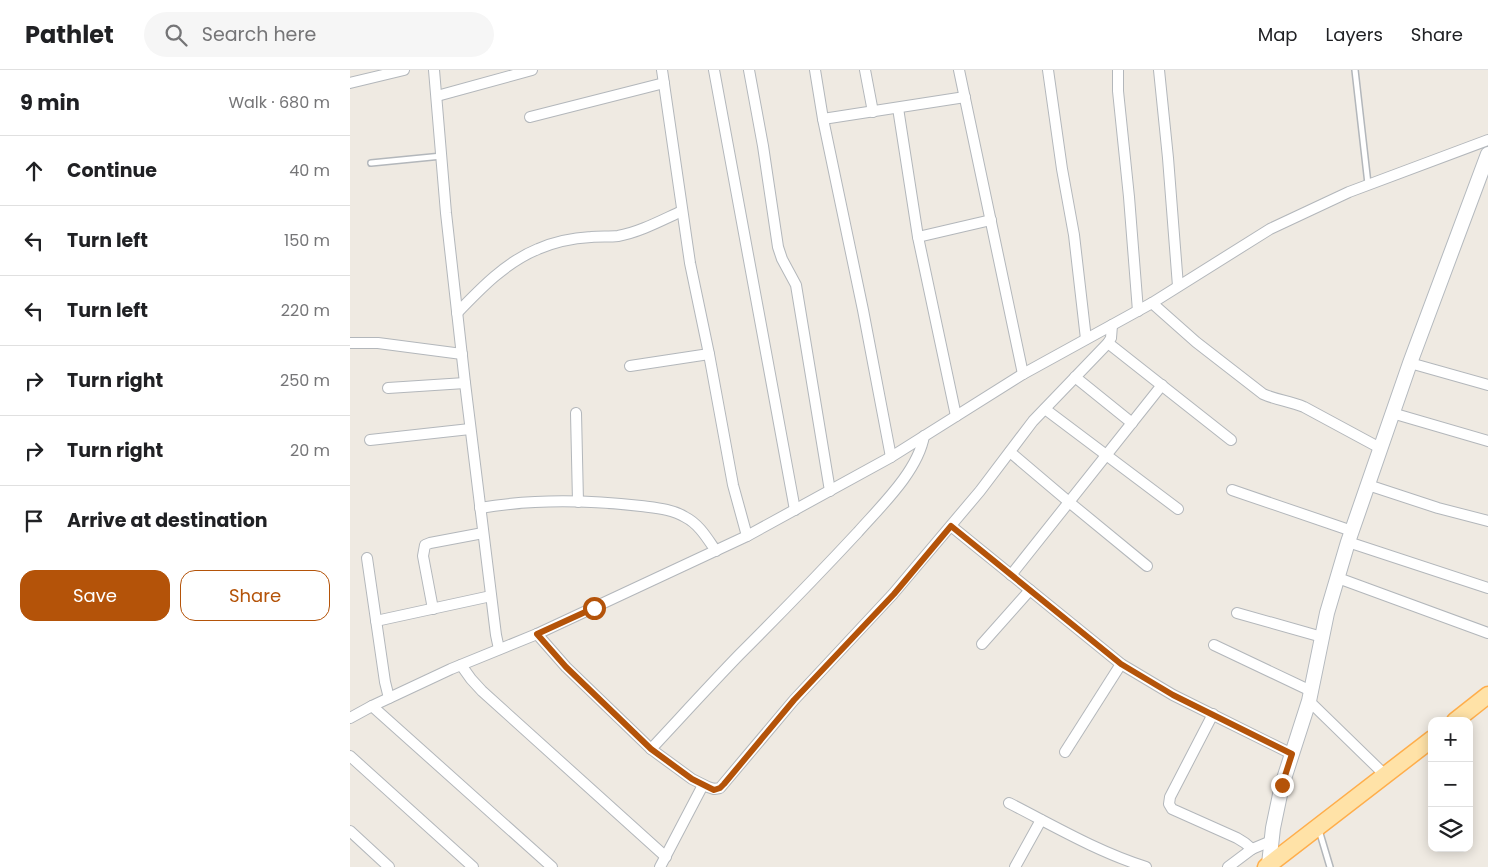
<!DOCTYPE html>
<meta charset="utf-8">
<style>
:root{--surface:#fff;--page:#f6f6f6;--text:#202124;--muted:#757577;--line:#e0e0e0;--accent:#b45309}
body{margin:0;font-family:Poppins,sans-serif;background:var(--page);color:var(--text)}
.controls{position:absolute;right:15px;bottom:15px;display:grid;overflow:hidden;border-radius:10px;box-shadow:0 2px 12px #0003}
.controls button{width:45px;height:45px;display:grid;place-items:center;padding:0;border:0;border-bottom:1px solid var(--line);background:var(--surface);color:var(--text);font:25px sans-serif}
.stop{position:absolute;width:15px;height:15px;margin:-11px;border:4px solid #b45309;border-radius:50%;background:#fff}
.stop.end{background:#b45309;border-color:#fff;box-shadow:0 1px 5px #0008}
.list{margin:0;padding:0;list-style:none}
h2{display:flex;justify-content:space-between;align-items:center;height:65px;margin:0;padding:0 20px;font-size:21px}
h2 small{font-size:16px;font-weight:400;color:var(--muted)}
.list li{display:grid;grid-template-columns:32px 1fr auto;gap:15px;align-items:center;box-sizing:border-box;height:70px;padding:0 20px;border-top:1px solid var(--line)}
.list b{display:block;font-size:19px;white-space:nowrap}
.list em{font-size:16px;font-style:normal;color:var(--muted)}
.actions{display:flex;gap:10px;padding:15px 20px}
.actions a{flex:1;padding:11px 0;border:1px solid var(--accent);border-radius:15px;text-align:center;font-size:18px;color:var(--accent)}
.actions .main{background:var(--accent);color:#fff}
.icon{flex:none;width:28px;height:28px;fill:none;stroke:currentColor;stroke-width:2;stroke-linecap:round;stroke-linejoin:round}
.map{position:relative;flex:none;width:1138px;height:797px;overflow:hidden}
header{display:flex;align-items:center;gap:30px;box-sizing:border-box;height:70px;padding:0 25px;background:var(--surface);border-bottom:1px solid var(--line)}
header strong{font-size:24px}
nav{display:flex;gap:28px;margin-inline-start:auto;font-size:18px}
.search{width:350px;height:45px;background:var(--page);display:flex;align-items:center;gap:12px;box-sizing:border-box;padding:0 18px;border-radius:28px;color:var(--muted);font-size:19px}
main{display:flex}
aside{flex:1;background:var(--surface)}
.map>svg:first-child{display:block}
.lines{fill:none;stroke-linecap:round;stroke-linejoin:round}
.lane-casing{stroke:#b3b7bb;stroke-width:8}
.street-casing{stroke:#b3b7bb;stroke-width:12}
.secondary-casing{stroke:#b4b9be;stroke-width:16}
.primary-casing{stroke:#ffae4b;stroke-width:19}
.lane{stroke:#fff;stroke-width:5}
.street{stroke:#fff;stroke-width:10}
.secondary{stroke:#fff;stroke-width:14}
.primary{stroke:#ffe2a7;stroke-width:16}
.route{stroke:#b45309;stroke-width:6}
</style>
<header>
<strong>Pathlet</strong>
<div class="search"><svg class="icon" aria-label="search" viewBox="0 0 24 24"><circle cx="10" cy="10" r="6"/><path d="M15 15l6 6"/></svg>Search here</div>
<nav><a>Map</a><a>Layers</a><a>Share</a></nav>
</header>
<main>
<aside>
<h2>9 min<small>Walk · 680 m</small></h2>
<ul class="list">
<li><svg class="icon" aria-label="ahead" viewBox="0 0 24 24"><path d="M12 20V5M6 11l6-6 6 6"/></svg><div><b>Continue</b></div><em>40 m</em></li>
<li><svg class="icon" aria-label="left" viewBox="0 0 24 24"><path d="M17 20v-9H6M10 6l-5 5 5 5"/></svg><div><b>Turn left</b></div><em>150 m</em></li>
<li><svg class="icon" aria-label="left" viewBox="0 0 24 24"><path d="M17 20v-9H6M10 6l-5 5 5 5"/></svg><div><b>Turn left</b></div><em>220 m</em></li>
<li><svg class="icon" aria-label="right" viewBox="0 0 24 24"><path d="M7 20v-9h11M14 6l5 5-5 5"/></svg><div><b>Turn right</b></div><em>250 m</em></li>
<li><svg class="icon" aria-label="right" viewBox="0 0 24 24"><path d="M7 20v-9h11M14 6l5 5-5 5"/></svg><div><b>Turn right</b></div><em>20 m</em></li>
<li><svg class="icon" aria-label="arrive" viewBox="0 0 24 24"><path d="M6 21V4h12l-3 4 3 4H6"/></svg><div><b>Arrive at destination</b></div></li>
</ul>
<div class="actions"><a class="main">Save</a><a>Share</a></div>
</aside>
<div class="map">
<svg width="1138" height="797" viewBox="0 0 1138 797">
<rect width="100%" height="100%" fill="#efeae2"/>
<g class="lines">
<defs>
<g id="lane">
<path d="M 1005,0 L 1018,114"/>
<path d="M 21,93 L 92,86"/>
<path d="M 969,760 L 980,797"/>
</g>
<g id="street">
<path d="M 84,0 L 96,143 L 115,313 L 146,565 L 149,579"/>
<path d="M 312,0 L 340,193 L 359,284 L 383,415 L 397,466"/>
<path d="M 364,0 L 445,440"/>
<path d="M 399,0 L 413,76 L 428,177 L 432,189 L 446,215 L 480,421"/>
<path d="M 465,0 L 473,49 L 513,240 L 541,387"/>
<path d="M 515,0 L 523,42"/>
<path d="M 609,0 L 673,304"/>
<path d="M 698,0 L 712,99 L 724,165 L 736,269"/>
<path d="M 768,0 L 768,21 L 779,127 L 788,241"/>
<path d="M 809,0 L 818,88 L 828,216"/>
<path d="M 0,13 L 54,0"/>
<path d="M 87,26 L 182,0"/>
<path d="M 548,38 L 568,167 L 606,346"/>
<path d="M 180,47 L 314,13"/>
<path d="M 473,49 L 615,27"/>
<path d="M 568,167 L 641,150"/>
<path d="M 802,233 L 846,272 L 913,324 C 926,330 940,331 954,337 L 1030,378"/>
<path d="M 107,243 C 131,218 156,192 188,179 C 204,172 224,168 241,167 C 250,166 259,167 268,166 C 290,162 312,150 332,141"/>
<path d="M 0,273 L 28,273 L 112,284"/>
<path d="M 758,273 L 881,370"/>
<path d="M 1060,293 L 1138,315"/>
<path d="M 280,296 L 359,284"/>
<path d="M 725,307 L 782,353"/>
<path d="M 38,318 L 115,313"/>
<path d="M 695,339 L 828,439"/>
<path d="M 226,343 L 228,432"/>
<path d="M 1042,343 L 1138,371"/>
<path d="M 20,370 L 120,359"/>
<path d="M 660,382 L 719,432 L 797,496"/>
<path d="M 1018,415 L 1088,438 L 1138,451"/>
<path d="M 882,420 L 1002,461"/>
<path d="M 130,438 C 182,429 238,430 291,436 C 306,438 322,439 335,447 C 349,454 357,468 366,481"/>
<path d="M 601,456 L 771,594 L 823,625 L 942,684"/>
<path d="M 998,472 L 1138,518"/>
<path d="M 17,488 L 35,612 L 39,628"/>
<path d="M 661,505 L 812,315"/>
<path d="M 988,508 L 1138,563"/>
<path d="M 83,539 L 73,486 L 75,475 L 80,473 L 133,463"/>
<path d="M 887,543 L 972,567"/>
<path d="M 26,551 L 141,526"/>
<path d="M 187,564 L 216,597 L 301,679 L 342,709 L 358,717 L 364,719 L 370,718 L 444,630 L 543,524 L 630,421 L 683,351 L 758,273 L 761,268 L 762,255"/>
<path d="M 632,574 L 680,520"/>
<path d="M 864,575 L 961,621"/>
<path d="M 111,595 L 121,609 L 132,621 L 316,787"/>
<path d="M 959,631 L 1035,705"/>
<path d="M 22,636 L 202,797"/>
<path d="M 863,644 L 820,727 L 819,734 L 822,739 L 887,768 L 895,773 L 902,779"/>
<path d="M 0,648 L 22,636 L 101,599 L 187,564 L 397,466 L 541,387 L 673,304 L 802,233 L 920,159 L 999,122 L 1138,70"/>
<path d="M 301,679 C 330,648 359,616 389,585 C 429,545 469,504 508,462 C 531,436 568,401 574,366"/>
<path d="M 715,682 L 771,594"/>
<path d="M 0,686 L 123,797"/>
<path d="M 659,733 C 704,756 748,782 796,797"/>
<path d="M 0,761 L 39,797"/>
<path d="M 310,797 L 353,715"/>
<path d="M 665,797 L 691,750"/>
<path d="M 878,797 L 902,779 L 921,771"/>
</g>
<path id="secondary" d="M 919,794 L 923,758 L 932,715 L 959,631 L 977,543 L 998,472 L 1060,293 L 1138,84"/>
<g id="primary">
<path d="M 1105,651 L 1138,625"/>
<path d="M 916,797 L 1082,669"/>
</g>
</defs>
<use href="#lane" class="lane-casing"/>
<use href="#street" class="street-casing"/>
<use href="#secondary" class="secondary-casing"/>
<use href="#primary" class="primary-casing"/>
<use href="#lane" class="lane"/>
<use href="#street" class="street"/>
<use href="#secondary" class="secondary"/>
<use href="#primary" class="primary"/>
</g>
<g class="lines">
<path class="route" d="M 244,538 L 187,564 L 216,597 L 301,679 L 342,709 L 364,720 L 370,718 L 374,714 L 444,630 L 544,524 L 601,456 L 771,594 L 823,625 L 942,684 L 932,715"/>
</g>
</svg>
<div class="controls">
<button>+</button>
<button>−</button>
<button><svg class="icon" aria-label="layers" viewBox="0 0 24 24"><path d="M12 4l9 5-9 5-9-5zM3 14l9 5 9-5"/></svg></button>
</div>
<div class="stop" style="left:244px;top:538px"></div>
<div class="stop end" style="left:932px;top:715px"></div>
</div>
</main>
